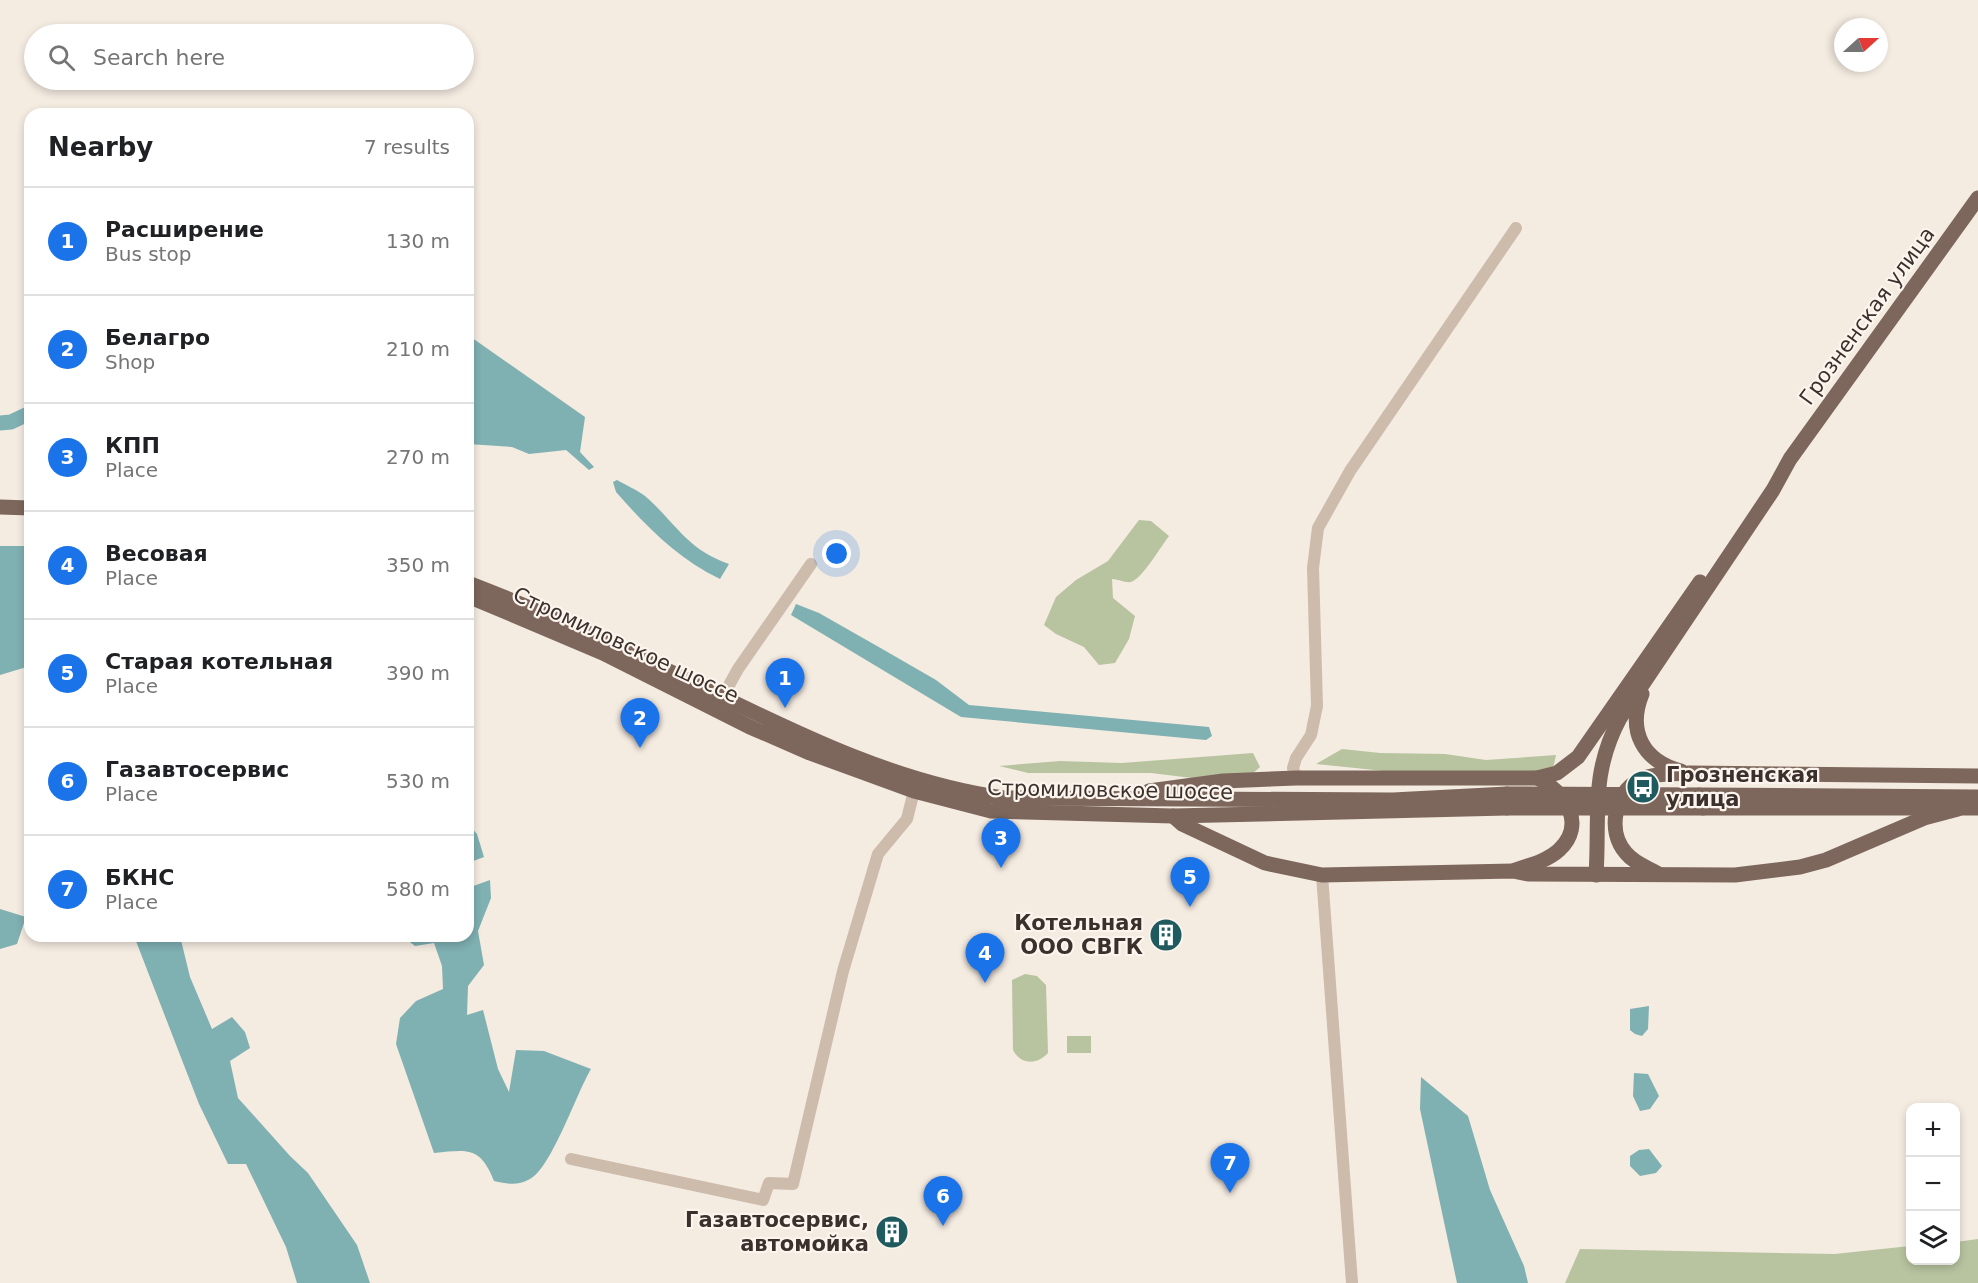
<!DOCTYPE html>
<meta charset="utf-8">
<style>
:root{--surface:#fff;--page:#f6f6f6;--text:#202124;--muted:#757577;--line:#e0e0e0;--accent:#1a73e8}
body{margin:0;font-family:"DejaVu Sans",sans-serif;background:var(--page);color:var(--text)}
.controls{position:absolute;right:18px;bottom:18px;display:grid;overflow:hidden;border-radius:12px;box-shadow:0 3px 9px #0003}
.controls button{width:54px;height:54px;display:grid;place-items:center;padding:0;border:0;border-bottom:2px solid var(--line);background:var(--surface);color:var(--text);font:30px sans-serif}
.compass{position:absolute;left:1834px;top:18px;width:54px;height:54px;border-radius:50%;background:var(--surface);box-shadow:0 3px 9px #0003;rotate:69deg}
.you{position:absolute;left:837px;top:554px;width:21px;height:21px;margin:-15px;border:4px solid #fff;border-radius:50%;background:#1a73e8;box-shadow:0 0 0 9px #1a73e833}
.badge{display:grid;place-items:center;width:39px;height:39px;border-radius:50%;background:var(--accent);color:#fff;font-size:20px;font-weight:700}
.pin{position:absolute;translate:-50% -50px;filter:drop-shadow(0 2px 3px #0008)}
.pin::after{content:'';position:absolute;top:32px;width:21px;height:18px;background:inherit;clip-path:polygon(0 0,100% 0,50% 100%)}
.list{margin:0;padding:0;list-style:none}
h2{display:flex;justify-content:space-between;align-items:center;height:78px;margin:0;padding:0 24px;font-size:26px}
h2 small{font-size:20px;font-weight:400;color:var(--muted)}
.list li{display:grid;grid-template-columns:39px 1fr auto;gap:18px;align-items:center;box-sizing:border-box;height:108px;padding:0 24px;border-top:2px solid var(--line)}
.list b{display:block;font-size:22px;white-space:nowrap}
.list p{margin:0;font-size:20px;white-space:nowrap;color:var(--muted)}
.list em{font-size:20px;font-style:normal;color:var(--muted)}
.icon{flex:none;width:33px;height:33px;fill:none;stroke:currentColor;stroke-width:2;stroke-linecap:round;stroke-linejoin:round}
.map{position:relative;flex:none;width:1978px;height:1283px;overflow:hidden}
.search{position:absolute;background:var(--surface);box-shadow:0 3px 9px #0003;left:24px;top:24px;width:450px;height:66px;display:flex;align-items:center;gap:15px;box-sizing:border-box;padding:0 21px;border-radius:33px;color:var(--muted);font-size:22px}
.panel{position:absolute;background:var(--surface);box-shadow:0 3px 9px #0003;left:24px;top:108px;width:450px;height:834px;border-radius:18px}
.map>svg:first-child{display:block}
.green{fill:#b8c4a0}
.water{fill:#7fb0b2}
.lines{fill:none;stroke-linecap:round;stroke-linejoin:round}
.river{stroke:#7fb0b2;stroke-width:15}
.minor{stroke:#cdbbac;stroke-width:12}
.major{stroke:#7d675c;stroke-width:15}
.major-bridge{stroke:#7d675c;stroke-width:15}
.labels{text-anchor:middle;dominant-baseline:central;stroke-width:4.5;stroke-linejoin:round;paint-order:stroke}
.street-label{font-size:21px;fill:#3b302b;stroke:#fbf5ee}
.poi-label{font-size:21px;font-weight:bold;fill:#3b302b;stroke:#fbf5ee;text-anchor:end}
</style>
<div class="map">
<svg width="1978" height="1283" viewBox="0 0 1978 1283">
<rect width="100%" height="100%" fill="#f4ebe1"/>
<g class="green">
<path d="M 1139,520 L 1151,521 L 1169,536 C 1161,546 1142,579 1131,582 C 1126,583 1117,579 1112,579 L 1113,598 L 1135,616 L 1129,639 L 1115,663 L 1099,665 L 1084,647 L 1056,634 L 1044,625 L 1056,597 L 1076,580 L 1108,561 Z"/>
<path d="M 1342,749 L 1380,753 L 1445,754 L 1486,760 L 1556,755 L 1552,773 L 1394,772 L 1316,764 Z"/>
<path d="M 1253,753 L 1260,767 L 1251,775 L 1192,778 L 1151,773 L 1028,773 L 999,766 L 1060,761 L 1122,763 Z"/>
<path d="M 1025,974 L 1037,976 L 1046,985 L 1048,1053 C 1037,1065 1021,1065 1013,1050 L 1012,980 Z"/>
<rect x="1067" y="1036" width="24" height="17"/>
<path d="M 1978,1239 L 1978,1283 L 1565,1283 L 1580,1249 L 1835,1254 L 1910,1246 L 1910,1260 L 1956,1260 L 1956,1242 Z"/>
</g>
<g class="water">
<path d="M 468,335 L 585,417 L 580,452 L 594,467 L 589,470 L 566,450 L 529,454 L 512,447 L 468,444 Z"/>
<path d="M 617,480 C 626,485 637,490 645,496 C 677,524 686,549 729,564 L 720,579 C 678,559 646,526 616,492 L 613,482 Z"/>
<path d="M 0,546 L 30,546 L 30,666 L 0,675 Z"/>
<path d="M 796,604 L 819,613 L 884,650 L 936,680 L 969,705 L 1209,727 L 1212,736 L 1206,740 L 961,717 L 791,615 Z"/>
<path d="M 468,824 L 477,834 L 484,857 L 468,863 Z"/>
<path d="M 490,880 L 491,898 L 478,931 L 484,965 L 468,986 L 467,1015 L 483,1010 L 498,1069 L 509,1092 L 516,1050 L 544,1051 L 591,1069 C 577,1092 551,1169 530,1179 C 517,1186 508,1184 494,1181 C 480,1146 468,1150 434,1153 L 396,1044 L 400,1018 L 416,1001 L 443,989 L 442,966 L 434,943 L 415,946 L 402,936 L 468,936 L 468,888 Z"/>
<path d="M 0,909 L 26,917 L 17,944 L 0,949 Z"/>
<path d="M 134,936 L 180,936 L 190,977 L 212,1029 L 232,1017 L 245,1032 L 250,1048 L 230,1061 L 238,1098 L 290,1156 L 308,1173 L 357,1245 L 370,1283 L 297,1283 L 286,1247 L 246,1164 L 228,1164 L 199,1104 Z"/>
<path d="M 1649,1006 L 1648,1029 L 1642,1036 L 1635,1034 L 1630,1030 L 1630,1009 Z"/>
<path d="M 1634,1073 L 1648,1074 L 1659,1096 L 1650,1109 L 1640,1111 L 1633,1096 Z"/>
<path d="M 1421,1077 L 1468,1116 L 1490,1190 L 1524,1266 L 1528,1283 L 1457,1283 L 1420,1109 Z"/>
<path d="M 1649,1149 L 1662,1166 L 1656,1173 L 1640,1176 L 1630,1166 L 1630,1156 L 1639,1150 Z"/>
</g>
<g class="lines">
<path class="river" d="M 0,423 L 11,422 L 30,413"/>
<g class="minor">
<path d="M 722,698 L 738,669 L 811,564"/>
<path d="M 1296,778 L 1293,768 L 1296,758 L 1311,735 L 1317,706 L 1313,568 L 1318,528 L 1350,471 L 1516,228"/>
<path d="M 1322,875 L 1352,1283"/>
<path d="M 571,1159 L 763,1200 L 769,1183 L 793,1184 L 843,971 L 878,854 L 907,819 L 914,791"/>
</g>
<g class="major">
<path d="M 0,507 L 30,508"/>
<path d="M 468,583 C 538,610 606,640 673,673 C 778,724 887,782 1004,798 L 1393,800 L 1507,794"/>
<path d="M 468,596 L 603,653 L 750,727 L 810,753 L 914,791 L 991,811 L 1173,816 L 1507,808"/>
<path d="M 1642,694 C 1627,731 1643,761 1681,771"/>
<path d="M 1537,778 L 1557,773 L 1578,757 L 1700,582"/>
<path d="M 1149,791 L 1223,781 L 1296,778 L 1537,778 C 1565,791 1587,824 1559,850 C 1547,861 1530,865 1515,870"/>
<path d="M 1699,795 L 1978,797"/>
<path d="M 1703,808 L 1978,808"/>
<path d="M 1173,816 L 1182,824 L 1265,863 L 1322,875 L 1513,871 L 1528,874 L 1735,875 L 1800,867 L 1826,860 L 1924,818 L 1958,809"/>
<path d="M 1657,873 C 1646,867 1634,863 1626,853 C 1607,832 1614,793 1639,780 C 1653,773 1674,774 1690,773 L 1978,776"/>
<path d="M 1596,875 C 1600,815 1590,774 1620,718 L 1773,490 L 1790,459 L 1978,198"/>
</g>
<g class="major-bridge">
<path d="M 1507,794 L 1699,795"/>
<path d="M 1507,808 L 1703,808"/>
</g>
</g>
<defs>
<symbol id="bus-disc" viewBox="-11 -11 22 22"><circle r="9.5" fill="#1f5a5e" stroke="#fbf5ee"/><path d="M-5-6H5V4H4V6H2V4H-2V6H-4V4H-5ZM-3.5-4V0h7V-4ZM-3.5 1.2v1.5H-2V1.2ZM2 1.2v1.5H3.5V1.2Z" fill="#fff"/></symbol>
<symbol id="building-disc" viewBox="-11 -11 22 22"><circle r="9.5" fill="#1f5a5e" stroke="#fbf5ee"/><path d="M-4-6H4V6H1V3H-1V6H-4ZM-2.5-4.3h1.7v1.8h-1.7ZM.8-4.3h1.7v1.8H.8ZM-2.5-1h1.7V.8h-1.7ZM.8-1h1.7V.8H.8Z" fill="#fff"/></symbol>
</defs>
<g fill-rule="evenodd">
<use href="#bus-disc" x="1624" y="768" width="38" height="38"/>
<use href="#building-disc" x="1147" y="916" width="38" height="38"/>
<use href="#building-disc" x="873" y="1213" width="38" height="38"/>
</g>
<g class="labels">
<g class="street-label">
<text transform="translate(1867 316) rotate(-54)">Грозненская улица</text>
<text transform="translate(626 645) rotate(25)">Стромиловское шоссе</text>
<text transform="translate(1110 790) rotate(1)">Стромиловское шоссе</text>
</g>
<g class="poi-label">
<text x="1666" y="775" text-anchor="start">Грозненская<tspan x="1666" dy="24">улица</tspan></text>
<text x="1143" y="923">Котельная<tspan x="1143" dy="24">ООО СВГК</tspan></text>
<text x="869" y="1220">Газавтосервис,<tspan x="869" dy="24">автомойка</tspan></text>
</g>
</g>
</svg>
<div class="controls">
<button>+</button>
<button>−</button>
<button><svg class="icon" aria-label="layers" viewBox="0 0 24 24"><path d="M12 4l9 5-9 5-9-5zM3 14l9 5 9-5"/></svg></button>
</div>
<svg class="compass" viewBox="-18 -18 36 36"><path d="M0-13l5 13h-10z" fill="#e53935"/><path d="M0 13l5-13h-10z" fill="#757577"/></svg>
<div class="you"></div>
<div class="pin badge" style="left:785px;top:708px">1</div>
<div class="pin badge" style="left:640px;top:748px">2</div>
<div class="pin badge" style="left:1001px;top:868px">3</div>
<div class="pin badge" style="left:985px;top:983px">4</div>
<div class="pin badge" style="left:1190px;top:907px">5</div>
<div class="pin badge" style="left:943px;top:1226px">6</div>
<div class="pin badge" style="left:1230px;top:1193px">7</div>
<div class="search"><svg class="icon" aria-label="search" viewBox="0 0 24 24"><circle cx="10" cy="10" r="6"/><path d="M15 15l6 6"/></svg>Search here</div>
<section class="panel">
<h2>Nearby<small>7 results</small></h2>
<ul class="list">
<li><span class="badge">1</span><div><b>Расширение</b><p>Bus stop</p></div><em>130 m</em></li>
<li><span class="badge">2</span><div><b>Белагро</b><p>Shop</p></div><em>210 m</em></li>
<li><span class="badge">3</span><div><b>КПП</b><p>Place</p></div><em>270 m</em></li>
<li><span class="badge">4</span><div><b>Весовая</b><p>Place</p></div><em>350 m</em></li>
<li><span class="badge">5</span><div><b>Старая котельная</b><p>Place</p></div><em>390 m</em></li>
<li><span class="badge">6</span><div><b>Газавтосервис</b><p>Place</p></div><em>530 m</em></li>
<li><span class="badge">7</span><div><b>БКНС</b><p>Place</p></div><em>580 m</em></li>
</ul>
</section>
</div>
